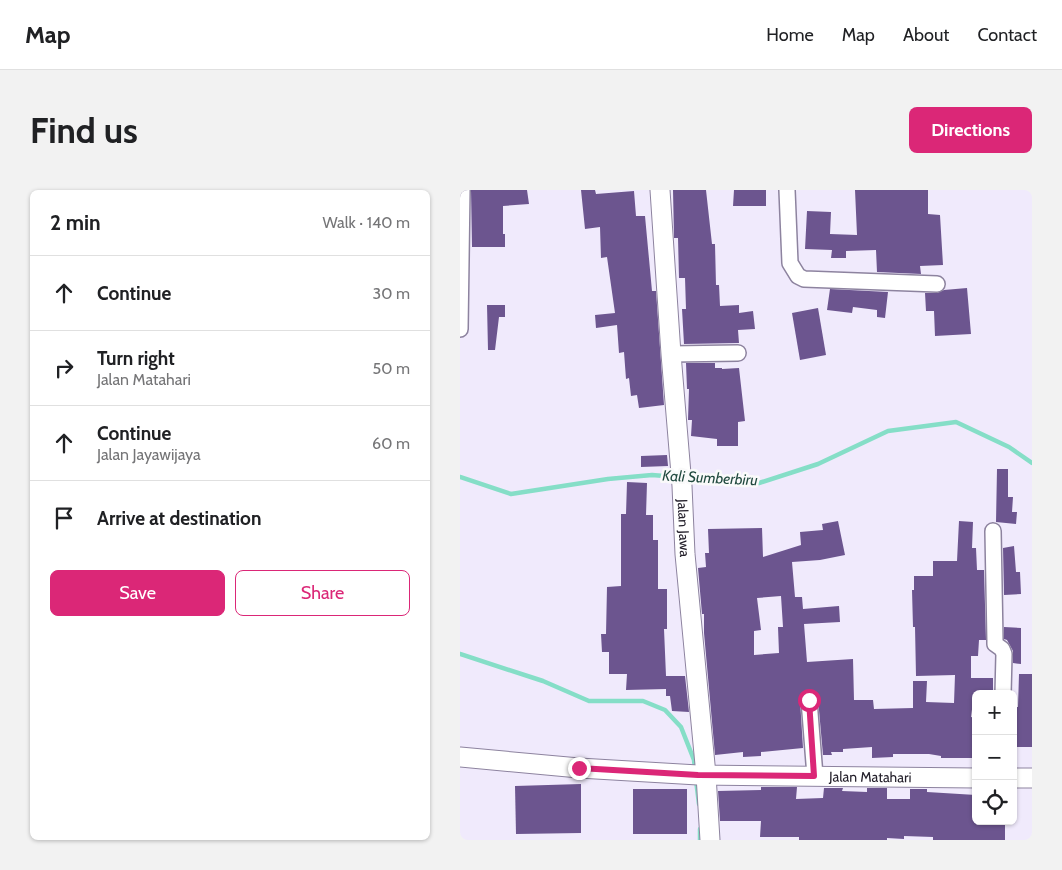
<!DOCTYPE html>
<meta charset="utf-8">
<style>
:root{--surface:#fff;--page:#f2f2f2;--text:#202124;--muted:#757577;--line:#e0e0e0;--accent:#db2777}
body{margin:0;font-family:Cabin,sans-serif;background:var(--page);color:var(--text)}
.controls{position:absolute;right:15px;bottom:15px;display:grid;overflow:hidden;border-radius:8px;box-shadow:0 1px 4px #0004}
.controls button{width:45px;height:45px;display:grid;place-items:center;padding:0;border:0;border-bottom:1px solid var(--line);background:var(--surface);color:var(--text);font:25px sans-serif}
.stop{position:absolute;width:15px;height:15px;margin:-11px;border:4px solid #db2777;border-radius:50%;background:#fff}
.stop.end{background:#db2777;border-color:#fff;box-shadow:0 1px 5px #0008}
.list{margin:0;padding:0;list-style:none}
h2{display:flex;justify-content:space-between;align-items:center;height:65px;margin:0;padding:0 20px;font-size:21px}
h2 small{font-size:16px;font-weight:400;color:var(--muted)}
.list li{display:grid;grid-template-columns:32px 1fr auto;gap:15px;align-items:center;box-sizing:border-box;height:75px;padding:0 20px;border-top:1px solid var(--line)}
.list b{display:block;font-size:19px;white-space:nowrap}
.list p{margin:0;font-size:16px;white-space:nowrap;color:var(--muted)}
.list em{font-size:16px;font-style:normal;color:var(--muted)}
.actions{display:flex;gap:10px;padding:15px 20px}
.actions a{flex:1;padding:11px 0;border:1px solid var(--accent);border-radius:8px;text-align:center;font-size:18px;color:var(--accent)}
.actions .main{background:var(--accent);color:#fff}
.icon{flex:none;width:28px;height:28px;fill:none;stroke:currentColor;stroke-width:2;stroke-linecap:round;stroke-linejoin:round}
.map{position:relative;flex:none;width:572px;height:650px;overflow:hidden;border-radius:8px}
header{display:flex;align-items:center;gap:30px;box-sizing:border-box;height:70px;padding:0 25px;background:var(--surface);border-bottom:1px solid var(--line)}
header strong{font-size:24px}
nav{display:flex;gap:28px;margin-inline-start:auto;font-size:18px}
.intro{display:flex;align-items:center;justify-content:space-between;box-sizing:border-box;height:120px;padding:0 30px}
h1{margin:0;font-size:35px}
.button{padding:12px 22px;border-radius:8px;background:var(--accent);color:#fff;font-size:18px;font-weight:700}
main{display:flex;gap:30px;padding:0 30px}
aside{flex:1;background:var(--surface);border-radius:8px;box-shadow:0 1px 4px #0004}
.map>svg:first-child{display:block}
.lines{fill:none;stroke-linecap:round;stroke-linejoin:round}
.stream{stroke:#85dec7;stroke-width:4.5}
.building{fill:#6c558f;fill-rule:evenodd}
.minor-casing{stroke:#8d839f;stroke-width:18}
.tertiary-casing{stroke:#8d839f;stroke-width:21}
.minor{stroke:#fff;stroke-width:15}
.tertiary{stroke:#fff;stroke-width:19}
.route{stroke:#db2777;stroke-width:6}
.labels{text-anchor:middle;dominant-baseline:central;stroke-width:5;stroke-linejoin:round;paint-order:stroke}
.street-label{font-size:14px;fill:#24202b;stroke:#fafafa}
.water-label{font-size:15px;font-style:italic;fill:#21493f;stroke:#fafafa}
</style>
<header>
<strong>Map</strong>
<nav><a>Home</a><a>Map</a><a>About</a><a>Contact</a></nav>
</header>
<div class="intro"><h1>Find us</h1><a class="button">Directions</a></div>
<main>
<aside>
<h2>2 min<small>Walk · 140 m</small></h2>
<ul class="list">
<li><svg class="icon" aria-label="ahead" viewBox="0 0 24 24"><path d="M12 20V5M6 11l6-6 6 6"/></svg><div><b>Continue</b></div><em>30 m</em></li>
<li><svg class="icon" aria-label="right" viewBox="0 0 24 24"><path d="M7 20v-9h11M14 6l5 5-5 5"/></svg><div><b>Turn right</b><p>Jalan Matahari</p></div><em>50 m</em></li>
<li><svg class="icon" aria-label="ahead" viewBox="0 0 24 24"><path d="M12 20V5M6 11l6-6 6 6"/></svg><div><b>Continue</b><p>Jalan Jayawijaya</p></div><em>60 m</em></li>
<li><svg class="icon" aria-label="arrive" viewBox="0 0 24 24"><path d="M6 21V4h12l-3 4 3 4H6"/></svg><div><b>Arrive at destination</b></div></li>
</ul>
<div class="actions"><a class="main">Save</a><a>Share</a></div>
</aside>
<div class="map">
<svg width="572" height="650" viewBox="0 0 572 650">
<rect width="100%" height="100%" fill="#f0eafc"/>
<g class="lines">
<g class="stream">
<path d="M 0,287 L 51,304 L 148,289 L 192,285 L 217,287"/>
<path d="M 225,287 L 299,293 L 358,274 L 428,241 L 496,232 L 549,257 L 572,273"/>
<path d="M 0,464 L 83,491 L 129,511 L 183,511 L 205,520 L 221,537 L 234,570 L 235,579"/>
<path d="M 236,590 L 239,614"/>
<path d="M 240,639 L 240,650"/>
</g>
</g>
<g class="building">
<path d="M 11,0 L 67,0 L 69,14 L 43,16 L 43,44 L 45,44 L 45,57 L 12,57 Z"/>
<path d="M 121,0 L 135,0 L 136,4 L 174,1 L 176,26 L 185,26 L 192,101 L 196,101 L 204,215 L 179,218 L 177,205 L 171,206 L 169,188 L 166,189 L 164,162 L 159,163 L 157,135 L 136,138 L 135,125 L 155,123 L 147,67 L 141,68 L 140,37 L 125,39 Z"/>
<path d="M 213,0 L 246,0 L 252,54 L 255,54 L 256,95 L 259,95 L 260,116 L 279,115 L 279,123 L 293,121 L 295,139 L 278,140 L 279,153 L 224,154 L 222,119 L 226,119 L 225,88 L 219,88 L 218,48 L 214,48 Z"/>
<path d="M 274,0 L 306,0 L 306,16 L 273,16 Z"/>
<path d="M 395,0 L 468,0 L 468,24 L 480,25 L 483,75 L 460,76 L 461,84 L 417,82 L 416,60 L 386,61 L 386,68 L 371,68 L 372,60 L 345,59 L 347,21 L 371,22 L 370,44 L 397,45 Z"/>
<path d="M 507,98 L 511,144 L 475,146 L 474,121 L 466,121 L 465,103 L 477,103 L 484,100 Z"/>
<path d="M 370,99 L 428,102 L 425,128 L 417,127 L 417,120 L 393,117 L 392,123 L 367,120 Z"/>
<path d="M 27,115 L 45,115 L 45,127 L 39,127 L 35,160 L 28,160 Z"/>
<path d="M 358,118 L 366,165 L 340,170 L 332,123 Z"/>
<path d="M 226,173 L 255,173 L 255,178 L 262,178 L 262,179 L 279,178 L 285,231 L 278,232 L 278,256 L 257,256 L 257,249 L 231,246 L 232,230 L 228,230 L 229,199 L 227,199 Z"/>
<path d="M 207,265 L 208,276 L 181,277 L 181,266 Z"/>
<path d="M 537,279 L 548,279 L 548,307 L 553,307 L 552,322 L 557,322 L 556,334 L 536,332 Z"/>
<path d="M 167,292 L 187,293 L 186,325 L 193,325 L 193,350 L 198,350 L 198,399 L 207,399 L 207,439 L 204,439 L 206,486 L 225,486 L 229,522 L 212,521 L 210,506 L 206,506 L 206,499 L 166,500 L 167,484 L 149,484 L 149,462 L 142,462 L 141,444 L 146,444 L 147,397 L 161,396 L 161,324 L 166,324 Z"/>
<path d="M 378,331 L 385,365 L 360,370 L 332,372 L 335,407 L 342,407 L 343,419 L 379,416 L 380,432 L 344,434 L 347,472 L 393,469 L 394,510 L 413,510 L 414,519 L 453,518 L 453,491 L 467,491 L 466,512 L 494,513 L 495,485 L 456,486 L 455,437 L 453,437 L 452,400 L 454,400 L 454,386 L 473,386 L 473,371 L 497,371 L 499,331 L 513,332 L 512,358 L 516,358 L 517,380 L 524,380 L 526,450 L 519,450 L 518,466 L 511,466 L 511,488 L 533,488 L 533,504 L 514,504 L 511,527 L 516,528 L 516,568 L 481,568 L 481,566 L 469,564 L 433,564 L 433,567 L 412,568 L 412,557 L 383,559 L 383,562 L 371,562 L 372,565 L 363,565 L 358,509 L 353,502 L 349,501 L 343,503 L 340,510 L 343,558 L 301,562 L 301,566 L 283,567 L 283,562 L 255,565 L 244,443 L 244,424 L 242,424 L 238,378 L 246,377 L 245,363 L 249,363 L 248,339 L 302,338 L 303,367 L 341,355 L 340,342 L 363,340 L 362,334 ZM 321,406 L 323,437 L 318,437 L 319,463 L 294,465 L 294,441 L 301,440 L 297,408 Z"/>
<path d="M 554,356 L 556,382 L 560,382 L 561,404 L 544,405 L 543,358 Z"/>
<path d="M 544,437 L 561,438 L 561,474 L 553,473 L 553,461 L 547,450 L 544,449 Z"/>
<path d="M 559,484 L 572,484 L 572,557 L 553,557 L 553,517 L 558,517 Z"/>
<path d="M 121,594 L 121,643 L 56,644 L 55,596 Z"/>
<path d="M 301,597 L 337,597 L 336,609 L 363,608 L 364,598 L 383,598 L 382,601 L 407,602 L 407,598 L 427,598 L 427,609 L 450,609 L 450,599 L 467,599 L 467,602 L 516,605 L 516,631 L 545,631 L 545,650 L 473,650 L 473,647 L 444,646 L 444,649 L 427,648 L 427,650 L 339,650 L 339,647 L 300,647 L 301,631 L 260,631 L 258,601 L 301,600 Z"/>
<rect x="173" y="599" width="54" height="45"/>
</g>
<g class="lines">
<defs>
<g id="minor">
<path d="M 327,0 L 330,73 L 338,86 L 344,89 L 477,94"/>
<path d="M 0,139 L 2,0"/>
<path d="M 211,164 L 278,163"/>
<path d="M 533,341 L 535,451 L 535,454 L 542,459 L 544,464 L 543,504"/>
<path d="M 349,510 L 355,586"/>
</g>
<g id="tertiary">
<path id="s1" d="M 200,0 L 211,164 L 222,296 L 225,364 L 246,585 L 250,650"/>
<path id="s2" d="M 0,567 L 119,578 L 238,585 L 516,588"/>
<path d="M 553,588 L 572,588"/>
</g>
</defs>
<use href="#minor" class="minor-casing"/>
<use href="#tertiary" class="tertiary-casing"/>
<use href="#minor" class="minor"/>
<use href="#tertiary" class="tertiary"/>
</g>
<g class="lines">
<path class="route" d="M 119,578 L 238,585 L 354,586 L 349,510"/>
</g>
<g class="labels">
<g class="street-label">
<text stroke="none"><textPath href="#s1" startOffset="339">Jalan Jawa</textPath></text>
<text stroke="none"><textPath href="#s2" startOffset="411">Jalan Matahari</textPath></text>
</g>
<g class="water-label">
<text transform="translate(250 288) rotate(3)">Kali Sumberbiru</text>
</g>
</g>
</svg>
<div class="controls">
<button>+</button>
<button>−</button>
<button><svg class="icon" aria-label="locate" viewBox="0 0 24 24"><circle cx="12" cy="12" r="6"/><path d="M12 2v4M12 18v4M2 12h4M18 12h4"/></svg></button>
</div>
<div class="stop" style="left:349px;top:510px"></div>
<div class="stop end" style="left:119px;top:578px"></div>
</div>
</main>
